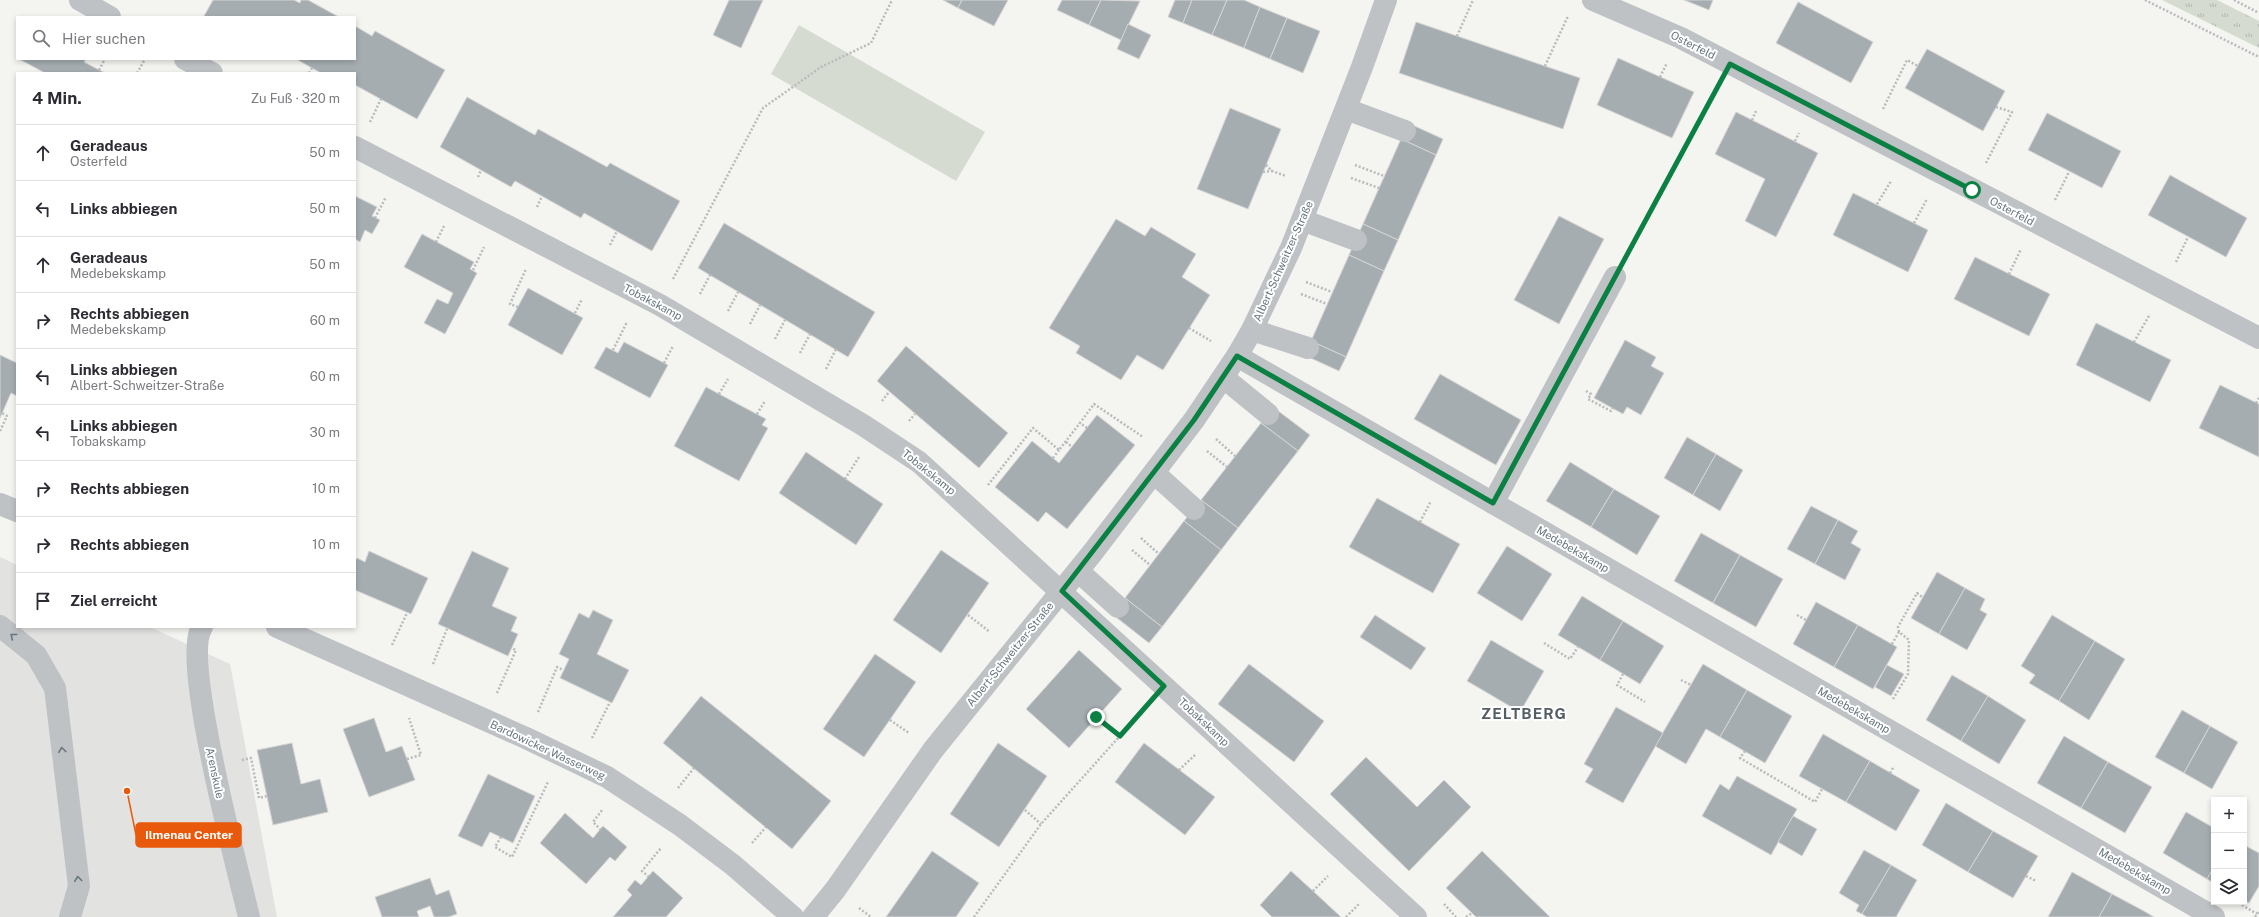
<!DOCTYPE html>
<html lang="de">
<meta charset="utf-8">
<style>
:root{--surface:#fff;--page:#f7f7f7;--text:#2b2b33;--muted:#7c7c81;--line:#e1e1e2}
body{margin:0;font-family:"Public Sans",sans-serif;background:var(--page);color:var(--text)}
.controls{position:absolute;right:12px;bottom:12px;display:grid;overflow:hidden;border-radius:0px;box-shadow:0 2px 6px #0003}
.controls button{width:36px;height:36px;display:grid;place-items:center;padding:0;border:0;border-bottom:1px solid var(--line);background:var(--surface);color:var(--text);font:20px sans-serif}
.stop{position:absolute;width:12px;height:12px;margin:-9px;border:3px solid #0b8043;border-radius:50%;background:#fff}
.stop.end{background:#0b8043;border-color:#fff;box-shadow:0 1px 4px #0008}
.list{margin:0;padding:0;list-style:none}
h2{display:flex;justify-content:space-between;align-items:center;height:52px;margin:0;padding:0 16px;font-size:17px}
h2 small{font-size:13px;font-weight:400;color:var(--muted)}
.list li{display:grid;grid-template-columns:26px 1fr auto;gap:12px;align-items:center;box-sizing:border-box;height:56px;padding:0 16px;border-top:1px solid var(--line)}
.list b{display:block;font-size:15px;white-space:nowrap}
.list p{margin:0;font-size:13px;white-space:nowrap;color:var(--muted)}
.list em{font-size:13px;font-style:normal;color:var(--muted)}
.icon{flex:none;width:22px;height:22px;fill:none;stroke:currentColor;stroke-width:2;stroke-linecap:round;stroke-linejoin:round}
.map{position:relative;flex:none;width:2259px;height:917px;overflow:hidden}
.search{position:absolute;background:var(--surface);box-shadow:0 2px 6px #0003;left:16px;top:16px;width:340px;height:44px;display:flex;align-items:center;gap:10px;box-sizing:border-box;padding:0 14px;border-radius:0px;color:var(--muted);font-size:15px}
.panel{position:absolute;background:var(--surface);box-shadow:0 2px 6px #0003;left:16px;top:72px;width:340px;height:556px;border-radius:0px}
.map>svg:first-child{display:block}
.built{fill:#e2e3e1}
.grass{fill:url(#grass-tufts)}
.park{fill:#d6dbd2}
.building{fill:#a6adb1;stroke:#d6d5d4}
.lines{fill:none;stroke-linecap:round;stroke-linejoin:round}
.path{stroke:#b8bbbc;stroke-width:2.5;stroke-dasharray:2 2;stroke-linecap:butt}
.minor{stroke:#bec2c5;stroke-width:22}
.oneway{stroke:#66767f}
.route{stroke:#0b8043;stroke-width:5}
.labels{text-anchor:middle;dominant-baseline:central;stroke-width:4;stroke-linejoin:round;paint-order:stroke}
.street-label{font-size:11px;fill:#66767f;stroke:#fff}
.district-label{font-size:15px;font-weight:bold;letter-spacing:1px;fill:#535e65;stroke:#fff}
.leader{fill:none;stroke:#e8590c;stroke-width:1.5}
.callout-dot{fill:#e8590c;stroke:#fff;stroke-width:1.5}
.callout{fill:#e8590c;stroke:#e8590c;stroke-width:1.5}
.callout-label{font-size:12px;text-anchor:middle;font-weight:bold;fill:#fff}
</style>
<div class="map">
<svg width="2259" height="917" viewBox="0 0 2259 917">
<defs>
<pattern id="grass-tufts" width="24" height="20" patternUnits="userSpaceOnUse"><rect width="24" height="20" fill="#d6dbd2"/><path d="M3 7l-1-3M5 7V3M7 7l1-3M15 17l-1-3M17 17v-4M19 17l1-3" fill="none" stroke="#b1b6b0"/></pattern>
</defs>
<rect width="100%" height="100%" fill="#f4f4f1"/>
<path class="built" d="M 0,557 L 17,565 L 17,627 L 150,627 L 230,664 L 277,917 L 0,917 Z"/>
<path class="grass" d="M 2162,0 L 2217,0 L 2259,21 L 2259,48 Z"/>
<path class="park" d="M 799,25 L 985,132 L 956,181 L 771,74 Z"/>
<g class="building">
<path d="M 213,0 L 294,0 L 300,3 L 301,0 L 308,0 L 339,17 L 206,17 L 204,16 Z"/>
<path d="M 729,0 L 763,0 L 741,48 L 713,35 Z"/>
<path d="M 943,0 L 962,0 L 958,8 Z"/>
<path d="M 962,0 L 1008,0 L 994,26 L 958,8 Z"/>
<path d="M 1062,0 L 1101,0 L 1089,25 L 1057,10 Z"/>
<path d="M 1101,0 L 1140,1 L 1121,40 L 1089,25 Z"/>
<path d="M 1175,0 L 1192,0 L 1183,23 L 1168,17 Z"/>
<path d="M 1192,0 L 1227,0 L 1212,35 L 1183,23 Z"/>
<path d="M 1227,0 L 1244,0 L 1260,7 L 1244,48 L 1212,35 Z"/>
<path d="M 1684,0 L 1713,0 L 1709,10 Z"/>
<path d="M 1798,2 L 1873,42 L 1851,83 L 1776,43 Z"/>
<path d="M 1260,7 L 1287,18 L 1270,59 L 1244,48 Z"/>
<path d="M 1287,18 L 1320,31 L 1303,73 L 1270,59 Z"/>
<path d="M 1416,22 L 1580,78 L 1563,129 L 1399,73 Z"/>
<path d="M 1128,24 L 1151,35 L 1139,59 L 1117,49 Z"/>
<path d="M 355,26 L 372,36 L 375,31 L 445,70 L 417,119 L 355,85 L 355,73 L 321,73 L 296,59 L 355,59 Z"/>
<path d="M 1927,49 L 2005,91 L 1983,131 L 1905,88 Z"/>
<path d="M 1618,58 L 1694,92 L 1672,138 L 1597,105 Z"/>
<path d="M 19,59 L 86,59 L 84,62 L 105,73 L 45,73 Z"/>
<path d="M 467,97 L 535,135 L 538,129 L 607,167 L 610,163 L 680,201 L 652,251 L 584,213 L 581,218 L 515,181 L 511,187 L 440,147 Z"/>
<path d="M 1230,108 L 1281,129 L 1248,209 L 1197,189 Z"/>
<path d="M 1736,112 L 1818,153 L 1776,237 L 1745,221 L 1765,179 L 1715,154 Z"/>
<path d="M 2047,113 L 2121,151 L 2102,188 L 2028,150 Z"/>
<path d="M 1408,123 L 1443,139 L 1436,155 L 1401,139 Z"/>
<path d="M 1401,139 L 1436,155 L 1398,240 L 1363,224 Z"/>
<path d="M 2170,175 L 2247,218 L 2226,257 L 2148,215 Z"/>
<path d="M 1853,193 L 1928,230 L 1908,272 L 1833,235 Z"/>
<path d="M 355,196 L 377,207 L 372,216 L 380,220 L 372,234 L 365,230 L 360,242 L 355,239 Z"/>
<path d="M 1559,216 L 1604,239 L 1559,324 L 1514,300 Z"/>
<path d="M 1116,219 L 1145,236 L 1151,227 L 1196,254 L 1182,277 L 1210,295 L 1163,370 L 1137,355 L 1121,380 L 1076,353 L 1080,346 L 1049,328 Z"/>
<path d="M 724,223 L 875,312 L 848,357 L 698,268 Z"/>
<path d="M 1363,224 L 1398,240 L 1384,271 L 1349,255 Z"/>
<path d="M 422,234 L 474,262 L 470,269 L 477,273 L 445,334 L 424,323 L 437,299 L 448,304 L 453,293 L 404,267 Z"/>
<path d="M 1349,255 L 1384,271 L 1346,357 L 1311,341 Z"/>
<path d="M 1975,257 L 2050,294 L 2029,336 L 1954,299 Z"/>
<path d="M 528,288 L 583,318 L 562,355 L 508,325 Z"/>
<path d="M 2096,323 L 2171,360 L 2150,402 L 2076,365 Z"/>
<path d="M 1625,340 L 1656,357 L 1651,366 L 1664,373 L 1641,415 L 1627,407 L 1623,414 L 1594,398 Z"/>
<path d="M 1311,341 L 1346,357 L 1339,371 L 1304,355 Z"/>
<path d="M 624,342 L 668,365 L 650,398 L 594,368 L 606,347 L 618,353 Z"/>
<path d="M 906,346 L 1008,433 L 979,468 L 877,381 Z"/>
<path d="M 0,355 L 17,363 L 17,396 L 11,393 L 0,418 Z"/>
<path d="M 1440,374 L 1521,420 L 1496,465 L 1414,419 Z"/>
<path d="M 2220,385 L 2259,404 L 2259,457 L 2199,428 Z"/>
<path d="M 706,387 L 766,419 L 762,425 L 768,428 L 739,481 L 674,446 Z"/>
<path d="M 1273,407 L 1310,435 L 1298,451 L 1261,423 Z"/>
<path d="M 1097,415 L 1135,445 L 1067,529 L 1046,512 L 1038,522 L 995,487 L 1032,441 L 1059,463 Z"/>
<path d="M 1261,423 L 1298,451 L 1238,528 L 1201,500 Z"/>
<path d="M 1687,437 L 1716,454 L 1693,495 L 1664,478 Z"/>
<path d="M 806,452 L 883,504 L 856,545 L 779,493 Z"/>
<path d="M 1716,454 L 1743,470 L 1720,511 L 1693,495 Z"/>
<path d="M 1570,462 L 1614,489 L 1591,527 L 1546,501 Z"/>
<path d="M 1614,489 L 1660,516 L 1637,555 L 1591,527 Z"/>
<path d="M 1377,498 L 1460,544 L 1433,593 L 1349,547 Z"/>
<path d="M 1201,500 L 1238,528 L 1221,550 L 1184,521 Z"/>
<path d="M 1811,506 L 1838,520 L 1815,564 L 1787,549 Z"/>
<path d="M 1838,520 L 1858,531 L 1851,543 L 1861,549 L 1845,580 L 1815,564 Z"/>
<path d="M 1184,521 L 1221,550 L 1162,627 L 1125,598 Z"/>
<path d="M 1701,533 L 1740,555 L 1713,603 L 1674,581 Z"/>
<path d="M 1507,546 L 1552,574 L 1522,621 L 1477,593 Z"/>
<path d="M 941,550 L 989,583 L 941,653 L 893,620 Z"/>
<path d="M 369,551 L 428,578 L 411,614 L 355,590 L 355,561 L 357,558 L 365,562 Z"/>
<path d="M 472,551 L 509,568 L 492,606 L 517,617 L 511,631 L 518,634 L 508,656 L 438,624 Z"/>
<path d="M 1740,555 L 1783,579 L 1756,627 L 1713,603 Z"/>
<path d="M 1937,572 L 1965,588 L 1939,634 L 1911,618 Z"/>
<path d="M 1965,588 L 1985,599 L 1980,610 L 1987,614 L 1967,650 L 1939,634 Z"/>
<path d="M 1582,596 L 1623,621 L 1600,660 L 1558,635 Z"/>
<path d="M 1125,598 L 1162,627 L 1149,643 L 1112,614 Z"/>
<path d="M 1816,602 L 1858,625 L 1834,667 L 1793,644 Z"/>
<path d="M 593,610 L 613,620 L 597,654 L 629,670 L 612,703 L 560,678 L 569,659 L 559,654 L 579,613 L 589,618 Z"/>
<path d="M 1375,615 L 1426,648 L 1411,670 L 1360,637 Z"/>
<path d="M 2052,615 L 2095,641 L 2059,701 L 2029,683 L 2035,675 L 2021,666 Z"/>
<path d="M 1623,621 L 1664,646 L 1640,684 L 1600,660 Z"/>
<path d="M 1858,625 L 1897,647 L 1873,689 L 1834,667 Z"/>
<path d="M 1491,640 L 1544,671 L 1520,712 L 1467,681 Z"/>
<path d="M 2095,641 L 2125,659 L 2089,720 L 2059,701 Z"/>
<path d="M 1079,650 L 1122,689 L 1069,748 L 1026,709 Z"/>
<path d="M 875,654 L 916,682 L 864,757 L 823,729 Z"/>
<path d="M 1249,664 L 1324,721 L 1294,762 L 1218,704 Z"/>
<path d="M 1703,664 L 1747,690 L 1720,737 L 1706,729 L 1686,764 L 1655,746 Z"/>
<path d="M 1887,665 L 1904,674 L 1891,696 L 1875,687 Z"/>
<path d="M 1952,675 L 1988,696 L 1961,741 L 1926,720 Z"/>
<path d="M 1747,690 L 1792,716 L 1765,763 L 1720,737 Z"/>
<path d="M 701,696 L 831,801 L 792,849 L 663,743 Z"/>
<path d="M 1988,696 L 2026,720 L 1999,764 L 1961,741 Z"/>
<path d="M 1616,707 L 1663,733 L 1623,803 L 1585,782 L 1593,769 L 1584,764 Z"/>
<path d="M 2182,710 L 2210,726 L 2184,773 L 2155,757 Z"/>
<path d="M 374,718 L 386,752 L 402,746 L 415,780 L 369,797 L 343,729 Z"/>
<path d="M 2210,726 L 2238,742 L 2212,789 L 2184,773 Z"/>
<path d="M 1823,734 L 1870,761 L 1846,802 L 1799,776 Z"/>
<path d="M 2064,736 L 2108,762 L 2081,808 L 2037,783 Z"/>
<path d="M 292,743 L 301,784 L 320,779 L 328,812 L 273,825 L 257,750 Z"/>
<path d="M 998,743 L 1047,776 L 999,847 L 950,814 Z"/>
<path d="M 1144,743 L 1215,797 L 1185,835 L 1115,782 Z"/>
<path d="M 1366,757 L 1417,807 L 1444,780 L 1471,807 L 1409,871 L 1330,794 Z"/>
<path d="M 1870,761 L 1920,790 L 1896,831 L 1846,802 Z"/>
<path d="M 2108,762 L 2152,787 L 2125,833 L 2081,808 Z"/>
<path d="M 488,774 L 535,796 L 513,843 L 490,832 L 482,847 L 458,836 Z"/>
<path d="M 1737,776 L 1797,809 L 1771,855 L 1702,816 L 1720,784 L 1729,790 Z"/>
<path d="M 1946,803 L 1993,831 L 1968,872 L 1922,845 Z"/>
<path d="M 2186,812 L 2214,828 L 2214,867 L 2207,879 L 2163,853 Z"/>
<path d="M 565,813 L 593,838 L 603,826 L 627,847 L 615,861 L 610,857 L 586,884 L 540,843 Z"/>
<path d="M 1793,816 L 1817,829 L 1802,856 L 1778,842 Z"/>
<path d="M 1993,831 L 2038,856 L 2013,898 L 1968,872 Z"/>
<path d="M 2244,845 L 2259,853 L 2259,886 L 2249,903 L 2244,900 Z"/>
<path d="M 1864,850 L 1891,865 L 1862,914 L 1856,911 L 1859,905 L 1839,893 Z"/>
<path d="M 932,851 L 979,883 L 956,917 L 886,917 Z"/>
<path d="M 1482,851 L 1550,917 L 1476,917 L 1446,888 Z"/>
<path d="M 1891,865 L 1917,880 L 1896,917 L 1867,917 L 1862,914 Z"/>
<path d="M 2214,867 L 2214,883 L 2207,879 Z"/>
<path d="M 653,871 L 683,898 L 666,917 L 613,917 L 632,895 L 627,890 L 635,880 L 641,885 Z"/>
<path d="M 1291,871 L 1313,891 L 1341,917 L 1272,917 L 1260,905 Z"/>
<path d="M 2072,872 L 2112,894 L 2099,917 L 2048,917 Z"/>
<path d="M 430,878 L 436,895 L 449,890 L 457,914 L 448,917 L 434,917 L 430,906 L 417,911 L 419,917 L 382,917 L 375,897 Z"/>
<path d="M 2112,894 L 2142,910 L 2154,917 L 2099,917 Z"/>
</g>
<g class="lines">
<g class="path">
<path d="M 2145,0 L 2259,57"/>
<path d="M 2234,0 L 2259,13"/>
<path d="M 1457,36 L 1473,0"/>
<path d="M 1545,66 L 1568,16"/>
<path d="M 99,70 L 105,59"/>
<path d="M 137,73 L 145,59"/>
<path d="M 309,73 L 312,68"/>
<path d="M 1660,77 L 1667,63"/>
<path d="M 1883,109 L 1907,60 L 1918,66"/>
<path d="M 1752,120 L 1756,111"/>
<path d="M 370,122 L 381,99"/>
<path d="M 1795,141 L 1799,133"/>
<path d="M 1986,163 L 2012,112 L 1996,107"/>
<path d="M 1266,165 L 1272,171 L 1286,176"/>
<path d="M 1355,165 L 1384,176"/>
<path d="M 1263,172 L 1272,171"/>
<path d="M 478,177 L 481,170"/>
<path d="M 1351,178 L 1379,188"/>
<path d="M 2055,200 L 2069,172"/>
<path d="M 1877,204 L 1891,181"/>
<path d="M 537,207 L 542,196"/>
<path d="M 375,218 L 386,197"/>
<path d="M 1914,223 L 1927,199"/>
<path d="M 436,242 L 444,226"/>
<path d="M 610,245 L 617,231"/>
<path d="M 1628,252 L 1716,89"/>
<path d="M 2176,262 L 2188,237"/>
<path d="M 473,270 L 484,247"/>
<path d="M 2009,274 L 2021,249"/>
<path d="M 673,279 L 763,108 L 821,67 L 871,43 L 892,0"/>
<path d="M 1306,282 L 1332,292"/>
<path d="M 700,294 L 710,275"/>
<path d="M 1301,294 L 1327,304"/>
<path d="M 518,307 L 510,304 L 526,269"/>
<path d="M 728,311 L 738,292"/>
<path d="M 575,313 L 582,299"/>
<path d="M 750,324 L 760,305"/>
<path d="M 1189,328 L 1211,341"/>
<path d="M 775,339 L 785,320"/>
<path d="M 2134,342 L 2150,314"/>
<path d="M 613,350 L 627,322"/>
<path d="M 800,353 L 810,334"/>
<path d="M 664,363 L 673,346"/>
<path d="M 826,369 L 836,349"/>
<path d="M 1586,391 L 1591,394 L 1588,399 L 1611,411 L 1613,408"/>
<path d="M 719,394 L 728,379"/>
<path d="M 882,401 L 889,392"/>
<path d="M 2256,403 L 2259,398"/>
<path d="M 757,414 L 765,401"/>
<path d="M 909,421 L 915,414"/>
<path d="M 1087,428 L 1080,423 L 1094,404 L 1143,437"/>
<path d="M 0,431 L 7,416 L 2,413"/>
<path d="M 1216,439 L 1235,456"/>
<path d="M 1066,442 L 1072,447"/>
<path d="M 1207,451 L 1227,467"/>
<path d="M 1053,458 L 1059,450"/>
<path d="M 845,479 L 859,457"/>
<path d="M 988,485 L 1033,428 L 1059,450 L 1080,423"/>
<path d="M 1420,522 L 1431,501"/>
<path d="M 1141,538 L 1159,554"/>
<path d="M 1132,550 L 1150,565"/>
<path d="M 968,615 L 990,632"/>
<path d="M 1797,615 L 1806,620"/>
<path d="M 1899,632 L 1898,627 L 1917,593 L 1922,597"/>
<path d="M 1544,643 L 1570,659 L 1578,647"/>
<path d="M 1892,644 L 1899,632 L 1909,640 L 1908,674 L 1893,699"/>
<path d="M 392,645 L 407,613"/>
<path d="M 433,664 L 447,629"/>
<path d="M 1623,674 L 1617,685 L 1645,702"/>
<path d="M 1681,680 L 1691,685"/>
<path d="M 497,693 L 516,650 L 511,648"/>
<path d="M 538,712 L 557,667 L 563,670"/>
<path d="M 1097,717 L 1120,736"/>
<path d="M 890,720 L 909,733"/>
<path d="M 592,738 L 610,702"/>
<path d="M 1745,751 L 1740,758 L 1815,802 L 1822,789"/>
<path d="M 407,759 L 421,755 L 409,718"/>
<path d="M 242,760 L 251,758 L 259,798 L 267,796"/>
<path d="M 1179,770 L 1195,755"/>
<path d="M 1890,773 L 1894,766"/>
<path d="M 678,788 L 694,768"/>
<path d="M 1025,810 L 1041,824"/>
<path d="M 601,830 L 593,822 L 603,809"/>
<path d="M 501,837 L 495,847 L 512,857 L 548,782"/>
<path d="M 752,843 L 766,827"/>
<path d="M 2026,876 L 2036,881"/>
<path d="M 649,877 L 642,871 L 661,848"/>
<path d="M 1313,891 L 1328,876"/>
<path d="M 1444,904 L 1456,917"/>
<path d="M 2242,905 L 2257,914"/>
<path d="M 859,908 L 871,917"/>
<path d="M 974,917 L 1041,824 L 1144,709"/>
<path d="M 1346,917 L 1359,904"/>
<path d="M 1466,917 L 1472,913"/>
<path d="M 2255,917 L 2259,911"/>
</g>
<g class="minor">
<path d="M 80,0 L 110,17"/>
<path d="M 1593,0 L 1681,38 L 2259,338"/>
<path d="M 185,59 L 212,73"/>
<path d="M 1346,109 L 1405,131"/>
<path d="M 355,147 L 660,305 L 863,425 L 919,462 L 1416,917"/>
<path d="M 1302,220 L 1356,240"/>
<path d="M 1252,330 L 1308,348"/>
<path d="M 1237,356 L 2214,917"/>
<path d="M 1224,378 L 1268,414"/>
<path d="M 1154,473 L 1194,509"/>
<path d="M 1493,503 L 1615,277"/>
<path d="M 0,504 L 17,511"/>
<path d="M 1078,571 L 1118,607"/>
<path d="M 0,626 L 36,655 L 55,688 L 79,886 L 70,917"/>
<path d="M 202,627 C 181,660 238,870 249,917"/>
<path d="M 277,627 L 526,738 L 607,777 L 680,825 L 733,865 L 793,917"/>
<path d="M 813,917 L 835,890 L 933,750 L 1093,552 L 1194,420 L 1237,356 L 1252,330 L 1291,248 L 1362,67 L 1386,0"/>
</g>
</g>
<defs><path id="oneway-chevron" d="M-2-3.5L2.5 0L-2 3.5" fill="none" stroke-width="1.6" stroke-linecap="round" stroke-linejoin="round"/></defs>
<g class="oneway">
<use href="#oneway-chevron" transform="translate(13 636) rotate(-141)"/>
<use href="#oneway-chevron" transform="translate(62 750) rotate(-97)"/>
<use href="#oneway-chevron" transform="translate(78 879) rotate(-97)"/>
</g>
<g class="lines">
<path class="route" d="M 1096,717 L 1120,736 L 1164,686 L 1062,591 L 1194,420 L 1237,356 L 1493,503 L 1730,64 L 1972,190"/>
</g>
<g class="labels">
<g class="street-label">
<text transform="translate(1693 45) rotate(27)">Osterfeld</text>
<text transform="translate(2012 211) rotate(28)">Osterfeld</text>
<text transform="translate(1283 261) rotate(-66)">Albert-Schweitzer-Straße</text>
<text transform="translate(653 302) rotate(28)">Tobakskamp</text>
<text transform="translate(929 472) rotate(39)">Tobakskamp</text>
<text transform="translate(1573 549) rotate(30)">Medebekskamp</text>
<text transform="translate(1010 654) rotate(-51)">Albert-Schweitzer-Straße</text>
<text transform="translate(1854 710) rotate(30)">Medebekskamp</text>
<text transform="translate(1204 722) rotate(43)">Tobakskamp</text>
<text transform="translate(548 750) rotate(25)">Bardowicker Wasserweg</text>
<text transform="translate(215 773) rotate(78)">Arenskule</text>
<text transform="translate(2135 871) rotate(30)">Medebekskamp</text>
</g>
<g class="district-label">
<text x="1524" y="713">ZELTBERG</text>
</g>
</g>
<path class="leader" d="M127 791L136 835"/>
<circle class="callout-dot" cx="127" cy="791" r="4"/>
<rect class="callout" x="136" y="823" width="105" height="24" rx="4"/>
<g class="callout-label">
<text x="189" y="839">Ilmenau Center</text>
</g>
</svg>
<div class="controls">
<button>+</button>
<button>−</button>
<button><svg class="icon" aria-label="layers" viewBox="0 0 24 24"><path d="M12 4l9 5-9 5-9-5zM3 14l9 5 9-5"/></svg></button>
</div>
<div class="stop" style="left:1972px;top:190px"></div>
<div class="stop end" style="left:1096px;top:717px"></div>
<div class="search"><svg class="icon" aria-label="search" viewBox="0 0 24 24"><circle cx="10" cy="10" r="6"/><path d="M15 15l6 6"/></svg>Hier suchen</div>
<section class="panel">
<h2>4 Min.<small>Zu Fuß · 320 m</small></h2>
<ul class="list">
<li><svg class="icon" aria-label="ahead" viewBox="0 0 24 24"><path d="M12 20V5M6 11l6-6 6 6"/></svg><div><b>Geradeaus</b><p>Osterfeld</p></div><em>50 m</em></li>
<li><svg class="icon" aria-label="left" viewBox="0 0 24 24"><path d="M17 20v-9H6M10 6l-5 5 5 5"/></svg><div><b>Links abbiegen</b></div><em>50 m</em></li>
<li><svg class="icon" aria-label="ahead" viewBox="0 0 24 24"><path d="M12 20V5M6 11l6-6 6 6"/></svg><div><b>Geradeaus</b><p>Medebekskamp</p></div><em>50 m</em></li>
<li><svg class="icon" aria-label="right" viewBox="0 0 24 24"><path d="M7 20v-9h11M14 6l5 5-5 5"/></svg><div><b>Rechts abbiegen</b><p>Medebekskamp</p></div><em>60 m</em></li>
<li><svg class="icon" aria-label="left" viewBox="0 0 24 24"><path d="M17 20v-9H6M10 6l-5 5 5 5"/></svg><div><b>Links abbiegen</b><p>Albert-Schweitzer-Straße</p></div><em>60 m</em></li>
<li><svg class="icon" aria-label="left" viewBox="0 0 24 24"><path d="M17 20v-9H6M10 6l-5 5 5 5"/></svg><div><b>Links abbiegen</b><p>Tobakskamp</p></div><em>30 m</em></li>
<li><svg class="icon" aria-label="right" viewBox="0 0 24 24"><path d="M7 20v-9h11M14 6l5 5-5 5"/></svg><div><b>Rechts abbiegen</b></div><em>10 m</em></li>
<li><svg class="icon" aria-label="right" viewBox="0 0 24 24"><path d="M7 20v-9h11M14 6l5 5-5 5"/></svg><div><b>Rechts abbiegen</b></div><em>10 m</em></li>
<li><svg class="icon" aria-label="arrive" viewBox="0 0 24 24"><path d="M6 21V4h12l-3 4 3 4H6"/></svg><div><b>Ziel erreicht</b></div></li>
</ul>
</section>
</div>
